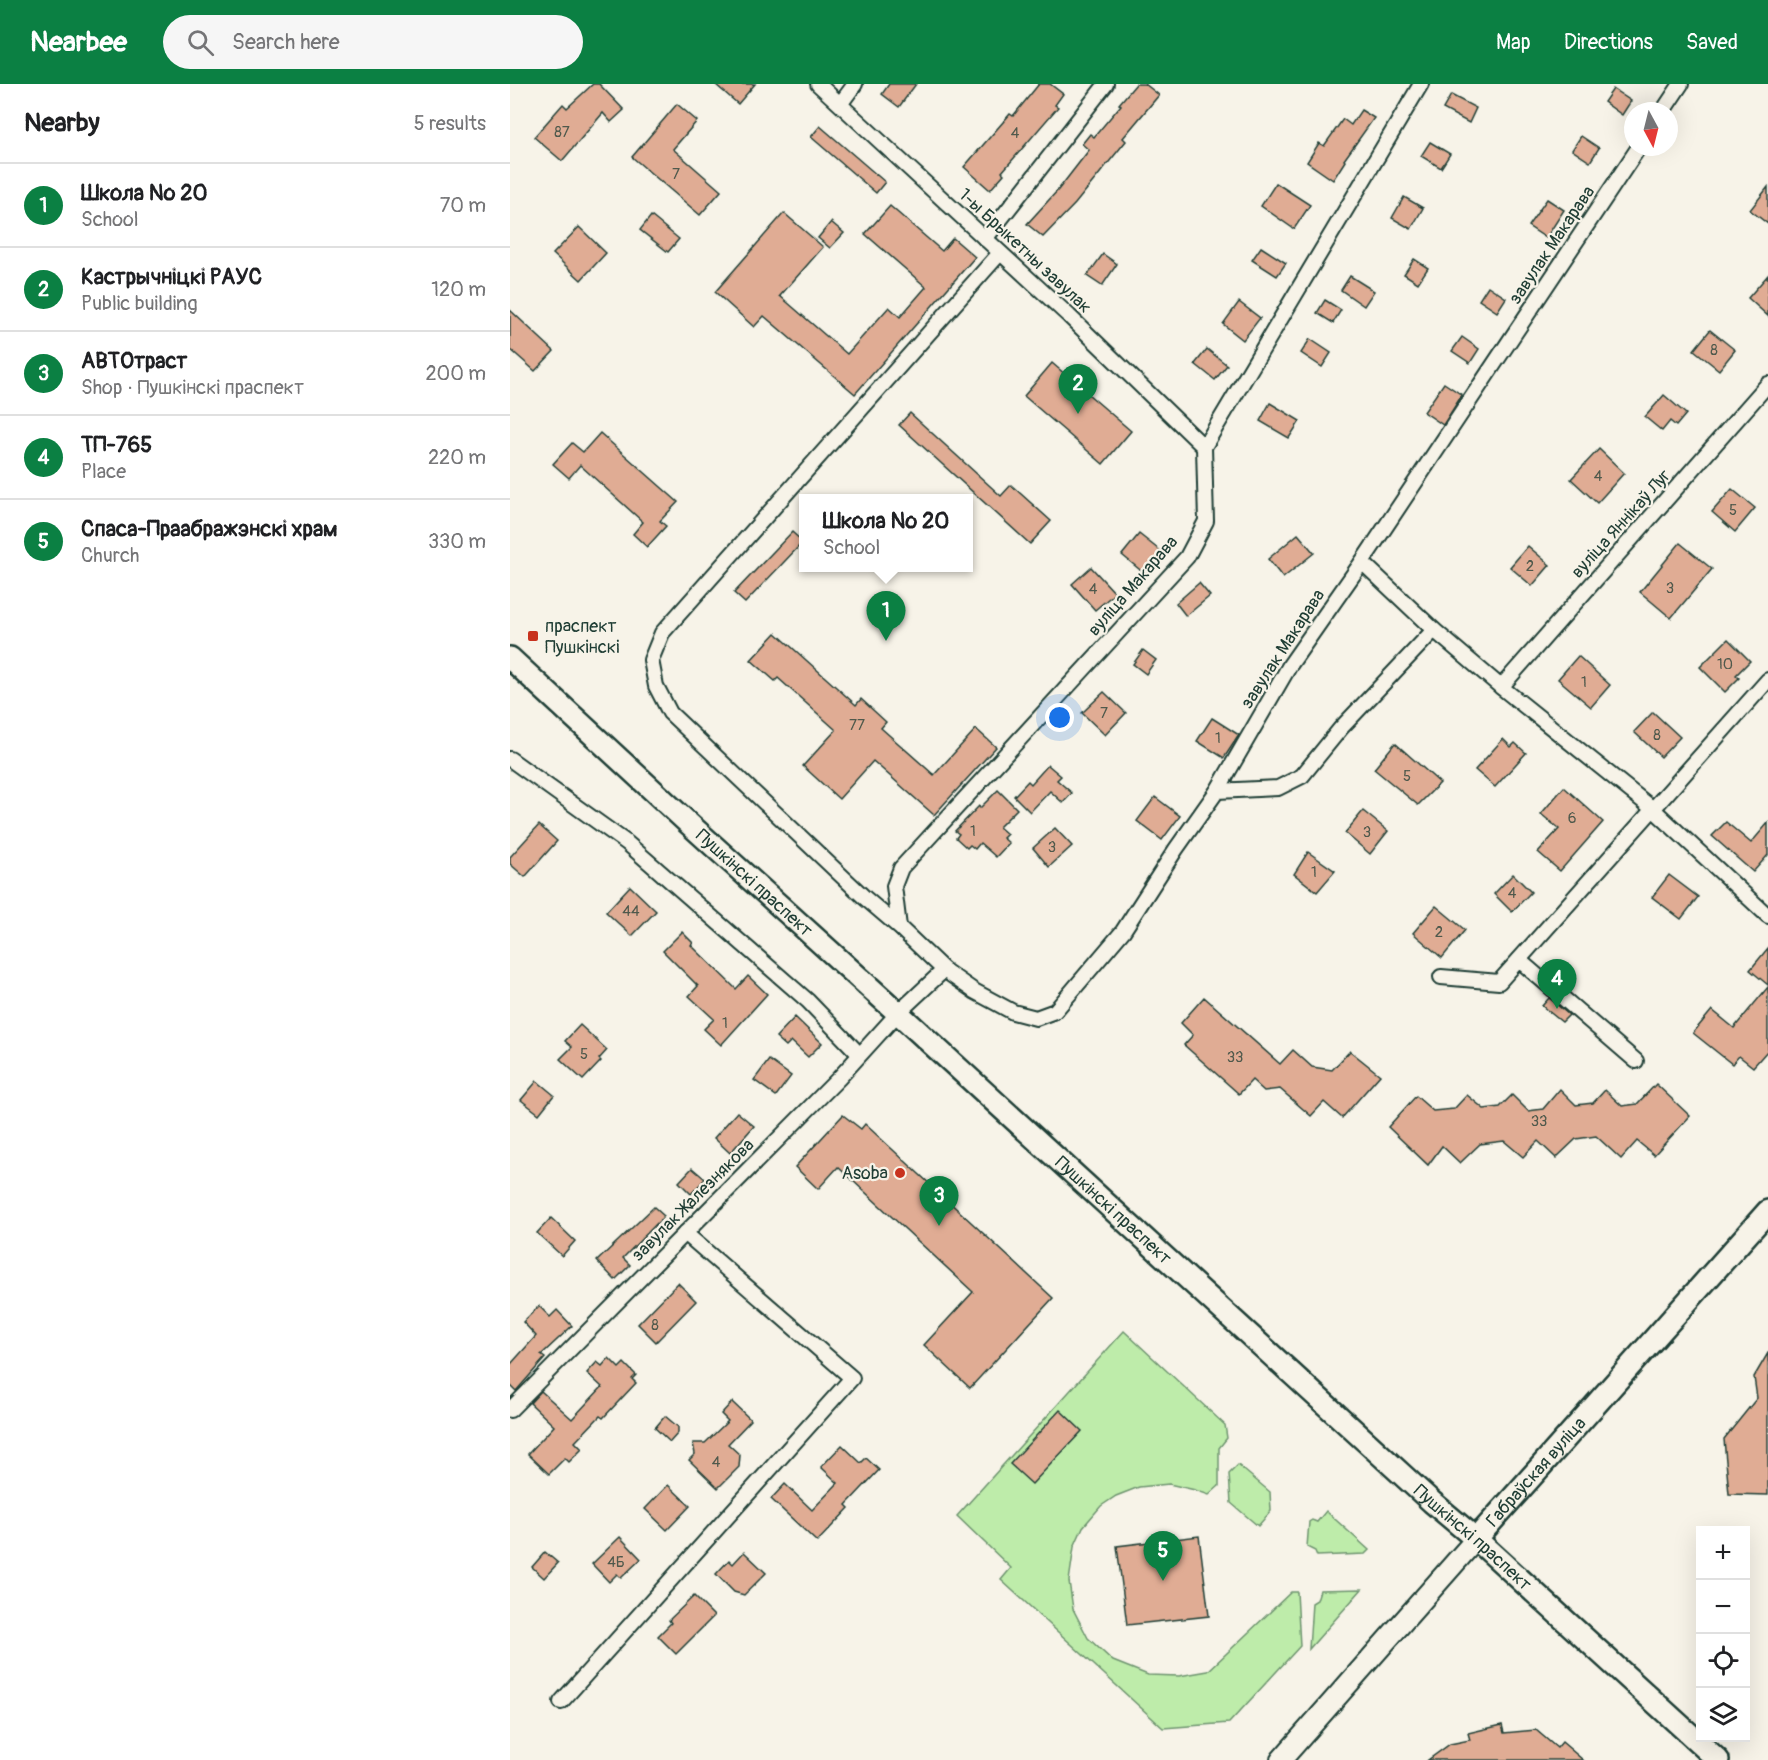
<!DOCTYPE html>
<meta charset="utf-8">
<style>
:root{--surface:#fff;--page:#f6f6f6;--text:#202124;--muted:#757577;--line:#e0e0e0;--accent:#0b8043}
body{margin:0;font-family:Pangolin,sans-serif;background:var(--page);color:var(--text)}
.controls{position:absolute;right:18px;bottom:18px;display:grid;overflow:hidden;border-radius:0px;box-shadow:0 6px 24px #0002}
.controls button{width:54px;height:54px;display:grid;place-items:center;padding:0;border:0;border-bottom:2px solid var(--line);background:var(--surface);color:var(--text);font:30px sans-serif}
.compass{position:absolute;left:1114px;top:18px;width:54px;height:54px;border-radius:50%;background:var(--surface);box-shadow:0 6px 24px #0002;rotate:173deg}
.you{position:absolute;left:550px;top:634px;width:21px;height:21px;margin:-15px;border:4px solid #fff;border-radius:50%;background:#1a73e8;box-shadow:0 0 0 9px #1a73e833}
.badge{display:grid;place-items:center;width:39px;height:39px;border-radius:50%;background:var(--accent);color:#fff;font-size:20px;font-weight:700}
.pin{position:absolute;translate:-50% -50px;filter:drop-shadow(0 2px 3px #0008)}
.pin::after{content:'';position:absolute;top:32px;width:21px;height:18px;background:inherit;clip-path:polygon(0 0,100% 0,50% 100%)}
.popup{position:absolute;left:289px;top:410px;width:174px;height:78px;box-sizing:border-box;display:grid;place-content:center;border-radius:0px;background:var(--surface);filter:drop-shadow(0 2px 4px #0005);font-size:20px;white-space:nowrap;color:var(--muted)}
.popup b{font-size:22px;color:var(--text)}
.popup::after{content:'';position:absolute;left:50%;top:100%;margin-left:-12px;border:12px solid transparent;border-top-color:var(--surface)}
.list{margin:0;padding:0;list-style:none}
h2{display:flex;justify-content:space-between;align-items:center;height:78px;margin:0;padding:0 24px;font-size:26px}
h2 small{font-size:20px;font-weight:400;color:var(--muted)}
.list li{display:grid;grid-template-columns:39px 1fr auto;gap:18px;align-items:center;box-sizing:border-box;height:84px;padding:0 24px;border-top:2px solid var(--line)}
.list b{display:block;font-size:22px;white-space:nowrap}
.list p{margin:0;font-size:20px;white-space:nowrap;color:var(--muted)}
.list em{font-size:20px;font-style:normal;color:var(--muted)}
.icon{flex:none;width:33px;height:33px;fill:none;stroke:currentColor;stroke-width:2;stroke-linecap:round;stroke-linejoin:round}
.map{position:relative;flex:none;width:1258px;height:1676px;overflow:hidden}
header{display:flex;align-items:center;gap:36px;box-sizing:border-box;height:84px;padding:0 30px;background:var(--accent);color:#fff}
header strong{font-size:28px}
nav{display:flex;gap:33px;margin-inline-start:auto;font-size:21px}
.search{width:420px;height:54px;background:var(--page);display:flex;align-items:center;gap:15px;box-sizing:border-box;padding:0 21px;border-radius:33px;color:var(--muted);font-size:22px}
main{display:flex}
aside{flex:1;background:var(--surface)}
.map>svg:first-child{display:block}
.green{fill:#beecaa;stroke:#6e946f;stroke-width:1.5}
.building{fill:#e0ac94;stroke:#1f3d34;stroke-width:1.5}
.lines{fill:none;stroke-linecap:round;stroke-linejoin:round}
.minor-casing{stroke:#1f3d34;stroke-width:18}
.secondary-casing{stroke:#1f3d34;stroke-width:24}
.primary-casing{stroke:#1f3d34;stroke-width:26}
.minor{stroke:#f7f3e8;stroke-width:14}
.secondary{stroke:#f7f3e8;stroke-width:20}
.primary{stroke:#f7f3e8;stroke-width:21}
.poi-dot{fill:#c8321e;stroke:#f7f3e8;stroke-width:2}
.labels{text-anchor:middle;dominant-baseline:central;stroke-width:4.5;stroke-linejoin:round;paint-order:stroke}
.number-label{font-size:15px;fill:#4f594c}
.street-label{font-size:18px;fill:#1f3d34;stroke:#f7f3e8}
.poi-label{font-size:18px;fill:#1f3d34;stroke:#f7f3e8;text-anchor:start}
</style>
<header>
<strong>Nearbee</strong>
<div class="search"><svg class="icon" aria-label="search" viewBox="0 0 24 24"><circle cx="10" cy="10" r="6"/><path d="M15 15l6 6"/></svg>Search here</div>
<nav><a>Map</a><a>Directions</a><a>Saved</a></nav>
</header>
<main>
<aside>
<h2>Nearby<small>5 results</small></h2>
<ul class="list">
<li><span class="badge">1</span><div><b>Школа № 20</b><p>School</p></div><em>70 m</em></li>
<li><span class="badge">2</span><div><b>Кастрычніцкі РАУС</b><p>Public building</p></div><em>120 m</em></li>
<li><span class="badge">3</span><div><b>АВТОтраст</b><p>Shop · Пушкінскі праспект</p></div><em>200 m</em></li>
<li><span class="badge">4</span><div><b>ТП-765</b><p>Place</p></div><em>220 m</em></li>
<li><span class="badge">5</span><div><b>Спаса-Праабражэнскі храм</b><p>Church</p></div><em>330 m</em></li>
</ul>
</aside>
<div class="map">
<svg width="1258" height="1676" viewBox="0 0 1258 1676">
<rect width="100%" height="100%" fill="#f7f3e8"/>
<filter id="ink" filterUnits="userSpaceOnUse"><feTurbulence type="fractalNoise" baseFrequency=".0167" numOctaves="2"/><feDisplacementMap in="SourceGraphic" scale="12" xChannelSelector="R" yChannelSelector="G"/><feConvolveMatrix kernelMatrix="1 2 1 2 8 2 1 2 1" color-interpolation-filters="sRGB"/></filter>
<g filter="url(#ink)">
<g class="green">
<path d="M 614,1247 L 715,1341 L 717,1354 L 709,1364 L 709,1402 L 699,1411 L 685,1406 L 659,1400 L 629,1403 L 606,1412 L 591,1422 L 573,1443 L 564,1463 L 559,1497 L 563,1525 L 578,1554 L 603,1577 L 638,1591 L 669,1592 L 698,1587 L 781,1508 L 787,1508 L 790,1562 L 719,1639 L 653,1644 L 491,1496 L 501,1484 L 447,1432 Z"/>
<path d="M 728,1381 L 760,1408 L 761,1427 L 748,1442 L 721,1419 L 719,1390 Z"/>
<path d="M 816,1427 L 859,1466 L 855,1470 L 807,1472 L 805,1467 L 797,1463 L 799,1438 L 802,1436 L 807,1438 Z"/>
<path d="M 852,1505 L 799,1565 L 802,1519 L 807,1516 L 810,1506 Z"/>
</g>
<g class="building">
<path d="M 83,0 L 89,0 L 114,26 L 101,38 L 93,29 L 52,77 L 24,53 L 53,20 L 57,24 Z"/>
<path d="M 205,0 L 245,0 L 228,20 Z"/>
<path d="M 379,0 L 406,0 L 389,23 L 372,10 Z"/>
<path d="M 529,0 L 540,0 L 553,10 L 545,21 L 548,23 L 492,88 L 494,90 L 480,106 L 454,83 L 500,30 L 503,32 Z"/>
<path d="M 626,0 L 635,0 L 649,11 L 613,54 L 616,57 L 565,120 L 533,153 L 517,140 L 548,106 L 579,66 L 572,60 L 580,50 L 584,53 L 611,21 L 609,20 Z"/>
<path d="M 1103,5 L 1121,17 L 1112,31 L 1094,18 Z"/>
<path d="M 941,11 L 966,24 L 959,39 L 933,25 Z"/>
<path d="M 167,20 L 187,37 L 163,65 L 211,107 L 190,131 L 122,73 Z"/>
<path d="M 851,26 L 864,34 L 834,76 L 835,77 L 823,96 L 797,78 L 809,59 L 814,62 L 833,35 L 841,41 Z"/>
<path d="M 310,42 L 375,98 L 366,109 L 301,53 Z"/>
<path d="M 1071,52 L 1089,64 L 1080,78 L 1062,66 Z"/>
<path d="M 920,58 L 940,70 L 931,84 L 911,72 Z"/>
<path d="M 766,99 L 800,121 L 784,145 L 751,122 Z"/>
<path d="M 1258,103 L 1258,140 L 1240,126 Z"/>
<path d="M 894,113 L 913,124 L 901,145 L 882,134 Z"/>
<path d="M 1037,115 L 1054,126 L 1036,154 L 1018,142 Z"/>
<path d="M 380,122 L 432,167 L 443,154 L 465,173 L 345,310 L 254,232 L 244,243 L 205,208 L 274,129 L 313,163 L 270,212 L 337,270 L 379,223 L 390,233 L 416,203 L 355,150 Z"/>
<path d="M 141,132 L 169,155 L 158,168 L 130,146 Z"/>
<path d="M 321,138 L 334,149 L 320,164 L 308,154 Z"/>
<path d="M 69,143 L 96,169 L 71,196 L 43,170 Z"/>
<path d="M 751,163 L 776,179 L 767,192 L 742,176 Z"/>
<path d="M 593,170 L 607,180 L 592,202 L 577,192 Z"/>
<path d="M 904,175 L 918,184 L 908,199 L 894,190 Z"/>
<path d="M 1258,191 L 1258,232 L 1238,214 Z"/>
<path d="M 840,192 L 864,207 L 854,222 L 831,206 Z"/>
<path d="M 978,202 L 996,214 L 987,228 L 969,216 Z"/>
<path d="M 815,216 L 831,226 L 823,239 L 807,229 Z"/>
<path d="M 729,218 L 750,234 L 733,256 L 713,240 Z"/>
<path d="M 0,226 L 44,267 L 25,287 L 0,265 Z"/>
<path d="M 1200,246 L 1225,266 L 1209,286 L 1184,266 Z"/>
<path d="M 952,253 L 969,265 L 960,279 L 942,267 Z"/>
<path d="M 800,255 L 821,269 L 812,283 L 791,269 Z"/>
<path d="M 697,265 L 717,281 L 705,296 L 685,280 Z"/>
<path d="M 542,279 L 621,347 L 593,380 L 514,312 Z"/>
<path d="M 934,299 L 952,311 L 933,341 L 914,328 Z"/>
<path d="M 1154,311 L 1176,330 L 1166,342 L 1160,337 L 1152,347 L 1135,333 Z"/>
<path d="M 760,319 L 790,337 L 779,354 L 750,337 Z"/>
<path d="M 400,329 L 491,412 L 501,401 L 541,437 L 520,460 L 389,341 Z"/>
<path d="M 90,349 L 168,418 L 150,437 L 156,442 L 137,463 L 123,450 L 133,438 L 70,381 L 59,394 L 43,380 L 62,359 L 73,368 Z"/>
<path d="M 1089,365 L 1114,389 L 1087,419 L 1061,395 Z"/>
<path d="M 1222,405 L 1245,424 L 1225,448 L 1202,428 Z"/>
<path d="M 282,448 L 293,458 L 235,519 L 224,509 Z"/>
<path d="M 629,450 L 653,469 L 635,490 L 612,471 Z"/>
<path d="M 788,450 L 804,469 L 773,494 L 758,475 Z"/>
<path d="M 1170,459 L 1202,485 L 1161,534 L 1130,508 Z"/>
<path d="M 1018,462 L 1040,481 L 1022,502 L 1000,483 Z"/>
<path d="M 581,483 L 605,509 L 585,526 L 562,500 Z"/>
<path d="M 689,499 L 700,512 L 676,532 L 666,519 Z"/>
<path d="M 266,549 L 346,621 L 351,615 L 376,638 L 371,644 L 424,691 L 466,645 L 486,663 L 424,731 L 363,677 L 329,715 L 293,682 L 326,646 L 268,594 L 265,597 L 241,576 Z"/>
<path d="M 1218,555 L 1240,577 L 1226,591 L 1229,594 L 1215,608 L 1190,583 Z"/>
<path d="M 633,566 L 646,576 L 636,590 L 623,580 Z"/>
<path d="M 1068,572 L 1100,601 L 1081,623 L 1048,595 Z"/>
<path d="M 594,608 L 616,629 L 595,651 L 572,629 Z"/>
<path d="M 1143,628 L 1170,653 L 1151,673 L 1124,648 Z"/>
<path d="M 702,634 L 729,651 L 714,674 L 687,657 Z"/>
<path d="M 993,655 L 1001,663 L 1005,659 L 1016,669 L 985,703 L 965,686 Z"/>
<path d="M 885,659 L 930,699 L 908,721 L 864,685 Z"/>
<path d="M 538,681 L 551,692 L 547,696 L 562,709 L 553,719 L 540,707 L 520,728 L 504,712 L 518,697 L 521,700 Z"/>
<path d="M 1054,703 L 1093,738 L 1050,787 L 1028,768 L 1049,745 L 1031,730 Z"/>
<path d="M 488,706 L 507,725 L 489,743 L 497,750 L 493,754 L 499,759 L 486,773 L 470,759 L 465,765 L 460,761 L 457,764 L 446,754 L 449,750 L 445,747 L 469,722 L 470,724 Z"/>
<path d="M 645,713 L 670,732 L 652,756 L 627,737 Z"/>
<path d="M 853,727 L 878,747 L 860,770 L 835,749 Z"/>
<path d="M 1216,738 L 1241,759 L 1258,739 L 1258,771 L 1243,788 L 1202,752 Z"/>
<path d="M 29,741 L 47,757 L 15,793 L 0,780 L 0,773 Z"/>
<path d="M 545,744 L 562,762 L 539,783 L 523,764 Z"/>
<path d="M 798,768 L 825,787 L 807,808 L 784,790 Z"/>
<path d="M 1003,790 L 1021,808 L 1002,828 L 984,810 Z"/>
<path d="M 1159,791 L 1188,813 L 1171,835 L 1142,813 Z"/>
<path d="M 120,802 L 146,827 L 122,852 L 96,828 Z"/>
<path d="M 926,822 L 955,846 L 932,874 L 903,849 Z"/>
<path d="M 172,848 L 183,859 L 181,861 L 226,905 L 238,892 L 257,910 L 211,961 L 194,945 L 204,935 L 179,912 L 188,902 L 153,867 Z"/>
<path d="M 1258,864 L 1258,901 L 1240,886 Z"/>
<path d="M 1258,903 L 1258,966 L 1243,983 L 1229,972 L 1222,980 L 1183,949 L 1202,926 L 1224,944 Z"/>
<path d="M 694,913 L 770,980 L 783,966 L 802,983 L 822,986 L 840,967 L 870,991 L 832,1034 L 814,1018 L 801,1032 L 770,1005 L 754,1007 L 742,996 L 729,1010 L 674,961 L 683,951 L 671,939 Z"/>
<path d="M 1039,914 L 1059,931 L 1052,938 L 1032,922 Z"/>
<path d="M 285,933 L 312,959 L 298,973 L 281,957 L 276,962 L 266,953 Z"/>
<path d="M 70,941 L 97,966 L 89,975 L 91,977 L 73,996 L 50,975 L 62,963 L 55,957 Z"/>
<path d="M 259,976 L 281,992 L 266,1012 L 244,996 Z"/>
<path d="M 27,997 L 44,1011 L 29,1030 L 11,1016 Z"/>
<path d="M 1146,1000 L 1180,1032 L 1144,1071 L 1127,1057 L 1111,1075 L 1086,1052 L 1066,1055 L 1046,1074 L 1028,1057 L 1013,1073 L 994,1057 L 970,1060 L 950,1079 L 932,1062 L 918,1081 L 878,1043 L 906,1012 L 923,1027 L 944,1025 L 957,1011 L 974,1025 L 990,1023 L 1002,1011 L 1018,1027 L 1033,1025 L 1050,1005 L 1066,1021 L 1083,1019 L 1095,1006 L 1112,1022 L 1127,1020 Z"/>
<path d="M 227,1028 L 244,1042 L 220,1069 L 204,1054 Z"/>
<path d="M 333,1031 L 351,1045 L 355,1040 L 543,1214 L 460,1304 L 414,1261 L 463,1208 L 328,1083 L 308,1105 L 285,1083 Z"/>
<path d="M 182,1084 L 195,1095 L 181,1110 L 169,1098 Z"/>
<path d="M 144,1123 L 154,1132 L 113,1174 L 120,1181 L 105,1196 L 87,1177 Z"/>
<path d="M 41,1134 L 65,1157 L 52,1172 L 27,1149 Z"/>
<path d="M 168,1199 L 186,1217 L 146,1258 L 128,1240 Z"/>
<path d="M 29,1222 L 40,1233 L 47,1226 L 62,1242 L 31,1271 L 35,1274 L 6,1307 L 0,1301 L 0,1281 L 26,1252 L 13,1238 Z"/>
<path d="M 1258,1269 L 1258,1411 L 1219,1410 L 1214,1355 L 1247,1314 L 1244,1293 Z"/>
<path d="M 99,1274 L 109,1284 L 114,1279 L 126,1291 L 122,1295 L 126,1299 L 93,1334 L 90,1332 L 65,1358 L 72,1365 L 59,1378 L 55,1374 L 39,1390 L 18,1370 L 44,1342 L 20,1319 L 31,1307 L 62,1335 L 92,1303 L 77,1289 L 87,1278 L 92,1282 Z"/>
<path d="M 222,1318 L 241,1336 L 218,1360 L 230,1371 L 229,1383 L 208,1404 L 179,1376 L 185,1370 L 183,1359 L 195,1359 L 218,1337 L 211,1330 Z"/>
<path d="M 550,1326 L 572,1347 L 522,1400 L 500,1380 Z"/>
<path d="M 155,1332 L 168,1343 L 168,1349 L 160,1358 L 145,1344 Z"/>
<path d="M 332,1361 L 351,1379 L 356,1374 L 369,1386 L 336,1421 L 339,1424 L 307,1458 L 261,1415 L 275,1400 L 302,1426 L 328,1399 L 311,1383 Z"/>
<path d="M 158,1401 L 180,1422 L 157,1446 L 135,1425 Z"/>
<path d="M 689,1452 L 699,1532 L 617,1541 L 607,1462 Z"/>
<path d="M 110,1453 L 131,1475 L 111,1494 L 107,1490 L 99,1498 L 82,1480 Z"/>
<path d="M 35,1468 L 48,1479 L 34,1494 L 22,1483 Z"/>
<path d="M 234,1468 L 256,1489 L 234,1511 L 224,1508 L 206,1490 L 219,1476 L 223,1480 Z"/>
<path d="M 184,1512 L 204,1532 L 166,1570 L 148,1552 L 161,1539 L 159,1536 Z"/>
<path d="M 992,1641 L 994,1649 L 1026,1646 L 1047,1664 L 1052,1658 L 1073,1676 L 918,1676 L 940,1660 L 960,1656 L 958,1649 Z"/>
</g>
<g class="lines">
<defs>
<g id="minor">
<path d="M 308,0 L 559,232 L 694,363"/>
<path d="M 331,19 L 345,0"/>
<path d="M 1153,27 L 1171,0"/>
<path d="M 475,155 L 596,0"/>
<path d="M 852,478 L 924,546 L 991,603 L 1143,725 L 1258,832"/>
<path d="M 991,603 L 1258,300"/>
<path d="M 0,675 L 117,759 L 298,917 L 349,970"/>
<path d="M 707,707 L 768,704 L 792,692 L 831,644 L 924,546"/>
<path d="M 389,843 L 355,814 L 160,629 L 146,602 L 141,576 L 152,549 L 490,169"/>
<path d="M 1009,876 L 1126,977"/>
<path d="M 434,886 L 389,843 L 384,802 L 391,784 L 677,473 L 696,437 L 694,363 L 911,0"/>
<path d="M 931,893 L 989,898 L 1258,596"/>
<path d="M 0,1326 L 329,994 L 388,929 L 434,886 L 464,907 L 503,928 L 526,934 L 545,927 L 613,847 L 666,765 L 707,707 L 780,581 L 852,478 L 1129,63"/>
<path d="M 51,1618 L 342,1294 L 175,1149"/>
</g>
<path id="secondary" d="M 771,1676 L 966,1455"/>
<g id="primary">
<path id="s1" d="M 0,574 L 176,737 L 388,929 L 922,1418 L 966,1455 L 1208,1676"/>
<path id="s2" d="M 966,1455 L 1258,1127"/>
</g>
</defs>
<use href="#minor" class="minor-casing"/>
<use href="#secondary" class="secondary-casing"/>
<use href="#primary" class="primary-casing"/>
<use href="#minor" class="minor"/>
<use href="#secondary" class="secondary"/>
<use href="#primary" class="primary"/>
</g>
</g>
<g class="poi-dot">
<rect x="17" y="546" width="12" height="12" rx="3"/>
<circle cx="390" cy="1089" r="6"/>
</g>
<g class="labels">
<g class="number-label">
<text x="52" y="48">87</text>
<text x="505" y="49">4</text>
<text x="166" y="90">7</text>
<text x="1204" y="266">8</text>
<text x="1088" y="392">4</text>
<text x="1223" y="426">5</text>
<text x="1020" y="482">2</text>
<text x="1160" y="504">3</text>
<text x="583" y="505">4</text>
<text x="1215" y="580">10</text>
<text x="1074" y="598">1</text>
<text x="594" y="629">7</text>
<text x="347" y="641">77</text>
<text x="1147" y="651">8</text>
<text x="708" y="654">1</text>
<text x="897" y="692">5</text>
<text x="1062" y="734">6</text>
<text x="463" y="747">1</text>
<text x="857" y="748">3</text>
<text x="542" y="763">3</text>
<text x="804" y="788">1</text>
<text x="1002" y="809">4</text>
<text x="121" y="827">44</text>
<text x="929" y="848">2</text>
<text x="215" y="939">1</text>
<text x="74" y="970">5</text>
<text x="725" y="973">33</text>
<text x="1029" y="1037">33</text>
<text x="145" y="1241">8</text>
<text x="206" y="1378">4</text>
<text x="106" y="1478">4Б</text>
</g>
<g class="street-label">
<text transform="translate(1042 161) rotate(-56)">завулак Макарава</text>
<text transform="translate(515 167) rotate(43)">1-ы Брыкетны завулак</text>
<text transform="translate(1111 440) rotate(-48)">вуліца Яннікаў Луг</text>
<text transform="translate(623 502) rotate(-49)">вуліца Макарава</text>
<text transform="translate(773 565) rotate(-57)">завулак Макарава</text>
<text stroke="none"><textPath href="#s1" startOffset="332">Пушкінскі праспект</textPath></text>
<text transform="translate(183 1116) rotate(-45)">завулак Жалезнякова</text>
<text stroke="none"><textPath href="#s1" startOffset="818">Пушкінскі праспект</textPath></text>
<text stroke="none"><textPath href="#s2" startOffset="90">Габраўская вуліца</textPath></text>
<text stroke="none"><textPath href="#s1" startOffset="1304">Пушкінскі праспект</textPath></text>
</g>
<g class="poi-label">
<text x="35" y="542">праспект<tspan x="35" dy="21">Пушкінскі</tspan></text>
<text x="378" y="1089" text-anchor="end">Asoba</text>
</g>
</g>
</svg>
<div class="controls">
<button>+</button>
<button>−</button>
<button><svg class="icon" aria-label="locate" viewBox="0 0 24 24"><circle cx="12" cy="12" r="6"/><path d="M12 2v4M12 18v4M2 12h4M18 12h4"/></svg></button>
<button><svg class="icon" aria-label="layers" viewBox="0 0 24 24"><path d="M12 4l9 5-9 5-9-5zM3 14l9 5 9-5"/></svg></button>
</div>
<svg class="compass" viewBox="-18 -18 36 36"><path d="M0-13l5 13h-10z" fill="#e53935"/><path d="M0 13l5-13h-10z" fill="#757577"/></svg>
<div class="you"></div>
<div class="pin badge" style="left:376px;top:557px">1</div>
<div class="popup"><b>Школа № 20</b>School</div>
<div class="pin badge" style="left:568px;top:330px">2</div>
<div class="pin badge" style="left:429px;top:1142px">3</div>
<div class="pin badge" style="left:1047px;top:925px">4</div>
<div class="pin badge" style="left:653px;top:1497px">5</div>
</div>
</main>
